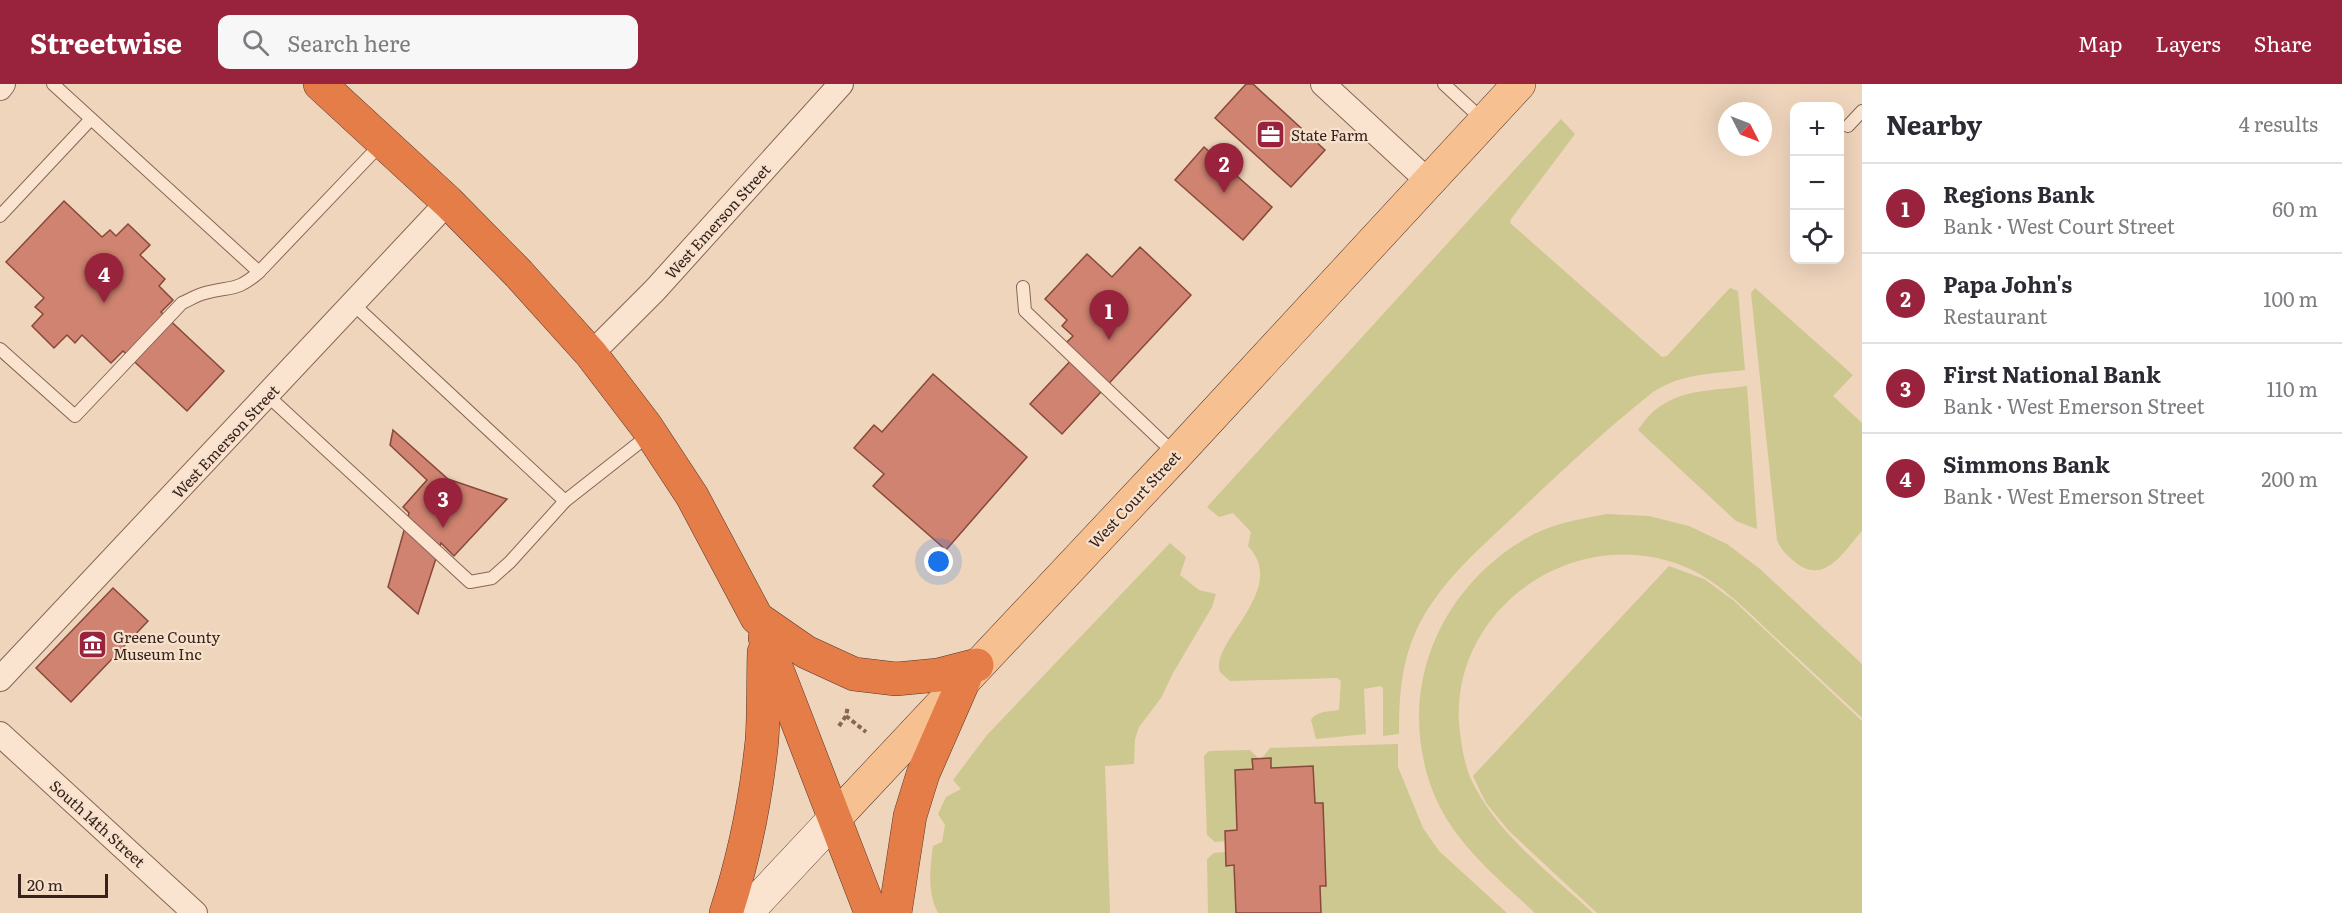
<!DOCTYPE html>
<meta charset="utf-8">
<style>
:root{--surface:#fff;--page:#f7f7f7;--text:#2b2b33;--muted:#7c7c81;--line:#e1e1e2;--accent:#99233d}
body{margin:0;font-family:Literata,serif;background:var(--page);color:var(--text)}
.controls{position:absolute;right:18px;top:18px;display:grid;overflow:hidden;border-radius:12px;box-shadow:0 6px 24px #0002}
.controls button{width:54px;height:54px;display:grid;place-items:center;padding:0;border:0;border-bottom:2px solid var(--line);background:var(--surface);color:var(--text);font:30px sans-serif}
.compass{position:absolute;left:1718px;top:18px;width:54px;height:54px;border-radius:50%;background:var(--surface);box-shadow:0 6px 24px #0002;rotate:132deg}
.scale{position:absolute;left:18px;bottom:15px;width:90px;box-sizing:border-box;padding-left:6px;border:3px solid #36221b;border-top:0;font-size:16px;line-height:21px;white-space:nowrap;color:#36221b;-webkit-text-stroke:4px #f7e1cc;paint-order:stroke}
.you{position:absolute;left:939px;top:478px;width:21px;height:21px;margin:-15px;border:4px solid #fff;border-radius:50%;background:#1a73e8;box-shadow:0 0 0 9px #1a73e833}
.badge{display:grid;place-items:center;width:39px;height:39px;border-radius:50%;background:var(--accent);color:#fff;font-size:20px;font-weight:700}
.pin{position:absolute;translate:-50% -50px;filter:drop-shadow(0 2px 3px #0008)}
.pin::after{content:'';position:absolute;top:32px;width:21px;height:18px;background:inherit;clip-path:polygon(0 0,100% 0,50% 100%)}
.list{margin:0;padding:0;list-style:none}
h2{display:flex;justify-content:space-between;align-items:center;height:78px;margin:0;padding:0 24px;font-size:26px}
h2 small{font-size:20px;font-weight:400;color:var(--muted)}
.list li{display:grid;grid-template-columns:39px 1fr auto;gap:18px;align-items:center;box-sizing:border-box;height:90px;padding:0 24px;border-top:2px solid var(--line)}
.list b{display:block;font-size:22px;white-space:nowrap}
.list p{margin:0;font-size:20px;white-space:nowrap;color:var(--muted)}
.list em{font-size:20px;font-style:normal;color:var(--muted)}
.icon{flex:none;width:33px;height:33px;fill:none;stroke:currentColor;stroke-width:2;stroke-linecap:round;stroke-linejoin:round}
.map{position:relative;flex:none;width:1862px;height:829px;overflow:hidden}
header{display:flex;align-items:center;gap:36px;box-sizing:border-box;height:84px;padding:0 30px;background:var(--accent);color:#fff}
header strong{font-size:28px}
nav{display:flex;gap:33px;margin-inline-start:auto;font-size:21px}
.search{width:420px;height:54px;background:var(--page);display:flex;align-items:center;gap:15px;box-sizing:border-box;padding:0 21px;border-radius:12px;color:var(--muted);font-size:22px}
main{display:flex}
aside{flex:1;background:var(--surface)}
.map>svg:first-child{display:block}
.green{fill:#cdc790}
.building{fill:#cf8370;stroke:#88483a;stroke-width:1.5}
.lines{fill:none;stroke-linecap:round;stroke-linejoin:round}
.lane-casing{stroke:#886555;stroke-width:14}
.street-casing{stroke:#886555;stroke-width:26}
.secondary-casing{stroke:#694639;stroke-width:34}
.primary-casing{stroke:#55352a;stroke-width:34}
.highway-casing{stroke:#55352a;stroke-width:34}
.path{stroke:#886555;stroke-width:4;stroke-dasharray:4.5 3;stroke-linecap:butt}
.lane{stroke:#fae4d0;stroke-width:12}
.street{stroke:#fae4d0;stroke-width:24}
.secondary{stroke:#fae4d0;stroke-width:33}
.primary{stroke:#f6c091;stroke-width:33}
.highway{stroke:#e47d48;stroke-width:33}
.labels{text-anchor:middle;dominant-baseline:central;stroke-width:4.5;stroke-linejoin:round;paint-order:stroke}
.poi-label{font-size:15px;fill:#36221b;stroke:#f7e1cc;text-anchor:start}
.street-label{font-size:15px;fill:#36221b;stroke:#f7e1cc}
</style>
<header>
<strong>Streetwise</strong>
<div class="search"><svg class="icon" aria-label="search" viewBox="0 0 24 24"><circle cx="10" cy="10" r="6"/><path d="M15 15l6 6"/></svg>Search here</div>
<nav><a>Map</a><a>Layers</a><a>Share</a></nav>
</header>
<main>
<div class="map">
<svg width="1862" height="829" viewBox="0 0 1862 829">
<rect width="100%" height="100%" fill="#efd5bc"/>
<g class="green">
<path d="M 1561,35 L 1575,50 L 1511,135 L 1510,139 L 1662,273 L 1667,272 L 1727,207 L 1730,204 L 1738,207 L 1745,286 C 1710,290 1683,289 1653,308 C 1604,347 1558,390 1513,433 C 1476,468 1438,500 1416,547 C 1401,580 1399,614 1399,650 L 1383,652 L 1383,605 L 1381,602 L 1364,605 L 1366,650 L 1316,655 L 1311,636 C 1318,626 1329,628 1339,626 L 1341,597 L 1337,594 L 1230,597 L 1220,588 C 1209,558 1290,506 1248,462 L 1251,448 L 1233,429 L 1219,433 L 1207,423 Z"/>
<path d="M 1755,204 L 1853,291 L 1833,312 L 1862,339 L 1862,447 C 1843,468 1825,502 1795,478 C 1786,471 1781,466 1777,456 L 1751,209 Z"/>
<path d="M 1747,302 L 1757,445 L 1736,437 L 1638,346 C 1665,304 1703,308 1747,302 Z"/>
<path d="M 1607,430 L 1649,432 L 1689,442 L 1727,460 L 1760,485 L 1862,580 L 1862,634 C 1833,607 1805,581 1776,554 C 1746,526 1715,492 1675,479 C 1569,443 1452,526 1459,640 C 1461,657 1463,676 1470,693 C 1495,749 1549,788 1593,829 L 1535,829 C 1496,792 1451,757 1432,705 C 1396,608 1438,506 1525,455 C 1550,440 1579,435 1607,430 Z"/>
<path d="M 1170,459 L 1186,473 L 1180,491 L 1199,506 L 1216,510 L 1212,523 L 1173,589 L 1161,614 L 1139,643 L 1135,655 L 1134,680 L 1105,682 L 1110,829 L 938,829 C 927,808 930,785 933,762 L 942,758 L 945,741 L 938,730 L 946,713 L 961,705 L 953,696 L 987,651 Z"/>
<path d="M 1669,482 L 1704,495 L 1733,516 L 1862,637 L 1862,829 L 1597,829 L 1508,746 L 1486,719 L 1473,692 Z"/>
<path d="M 1398,660 L 1398,683 L 1423,744 L 1439,767 L 1507,829 L 1321,829 L 1320,802 L 1326,801 L 1323,719 L 1315,719 L 1313,683 L 1271,684 L 1271,674 L 1262,674 L 1270,664 Z"/>
<path d="M 1250,666 L 1258,674 L 1252,675 L 1253,685 L 1235,686 L 1237,746 L 1225,747 L 1225,757 L 1215,758 L 1207,751 L 1204,672 L 1209,667 Z"/>
<path d="M 1225,768 L 1226,781 L 1234,781 L 1236,829 L 1208,829 L 1207,775 L 1214,769 Z"/>
</g>
<g class="building">
<path d="M 1246,0 L 1253,0 L 1325,66 L 1291,103 L 1215,34 Z"/>
<path d="M 1204,63 L 1272,123 L 1243,156 L 1175,96 Z"/>
<path d="M 64,117 L 102,153 L 110,146 L 116,152 L 128,140 L 150,161 L 140,171 L 165,195 L 159,202 L 173,216 L 161,228 L 224,287 L 187,327 L 123,267 L 111,279 L 82,251 L 75,259 L 67,251 L 54,264 L 32,242 L 43,230 L 35,223 L 44,214 L 6,178 Z"/>
<path d="M 1140,163 L 1191,211 L 1062,350 L 1030,320 L 1076,271 L 1064,261 L 1073,252 L 1062,242 L 1067,236 L 1045,215 L 1087,170 L 1112,193 Z"/>
<path d="M 933,290 L 1027,373 L 946,466 L 873,402 L 884,390 L 854,364 L 874,341 L 882,348 Z"/>
<path d="M 393,346 L 448,395 L 507,415 L 454,472 L 441,459 L 418,530 L 388,503 L 409,429 L 403,423 L 427,396 L 390,361 Z"/>
<path d="M 113,504 L 148,537 L 71,618 L 36,584 Z"/>
<path d="M 1271,674 L 1271,684 L 1313,682 L 1315,719 L 1323,719 L 1326,802 L 1320,802 L 1321,829 L 1236,829 L 1234,781 L 1226,782 L 1225,747 L 1237,746 L 1235,686 L 1253,685 L 1252,675 Z"/>
</g>
<g class="lines">
<defs>
<g id="lane">
<path d="M 53,0 L 259,188 L 382,59"/>
<path d="M 1444,0 L 1483,36"/>
<path d="M 1848,42 L 1862,27"/>
<path d="M 0,132 L 91,35"/>
<path d="M 1023,203 L 1025,227 L 1174,369"/>
<path d="M 352,219 L 565,417 L 649,351"/>
<path d="M 0,265 L 75,332 L 182,219 C 189,216 197,211 205,209 C 230,202 237,208 259,188"/>
<path d="M 268,312 L 470,498 L 492,494 L 510,478 L 565,417"/>
</g>
<g id="street">
<path d="M 1323,0 L 1429,98"/>
<path d="M 0,4 L 3,0"/>
<path d="M 591,270 L 655,206 L 841,0"/>
<path d="M 0,595 L 448,118"/>
<path d="M 0,650 L 195,829"/>
</g>
<path id="secondary" d="M 746,829 L 835,734"/>
<path id="primary" d="M 835,734 L 1176,371 L 1519,0"/>
<g id="highway">
<path d="M 320,0 L 448,118 L 519,190 L 591,270 L 646,342 L 692,412 L 757,534 L 806,568 L 854,590 L 896,595 L 938,591 L 977,581"/>
<path d="M 765,554 L 871,829"/>
<path d="M 726,829 C 744,774 756,714 762,656 C 764,627 763,597 764,568"/>
<path d="M 895,829 L 910,732 L 923,690 L 965,594"/>
</g>
</defs>
<use href="#lane" class="lane-casing"/>
<use href="#street" class="street-casing"/>
<use href="#secondary" class="secondary-casing"/>
<use href="#primary" class="primary-casing"/>
<use href="#highway" class="highway-casing"/>
<g class="path">
<path d="M 846,632 L 866,648"/>
<path d="M 839,642 L 846,632 L 848,622"/>
</g>
<use href="#lane" class="lane"/>
<use href="#street" class="street"/>
<use href="#secondary" class="secondary"/>
<use href="#primary" class="primary"/>
<use href="#highway" class="highway"/>
</g>
<defs>
<symbol id="office-square" viewBox="-11 -11 22 22"><rect x="-9" y="-9" width="18" height="18" rx="4" fill="#99233d" stroke="#f7e1cc"/><path d="M-6-3h4V-5.5h4V-3h4V5H-6ZM-1-4.5V-3h2v-1.5ZM-6 0V1H6V0Z" fill="#fff"/></symbol>
<symbol id="museum-square" viewBox="-11 -11 22 22"><rect x="-9" y="-9" width="18" height="18" rx="4" fill="#99233d" stroke="#f7e1cc"/><path d="M0-6L6-3V-2H-6V-3ZM-5-1h2V3h-2ZM-1-1h2V3h-2ZM3-1h2V3H3ZM-6 4H6V6H-6Z" fill="#fff"/></symbol>
</defs>
<g fill-rule="evenodd">
<use href="#office-square" x="1254" y="34" width="33" height="33"/>
<use href="#museum-square" x="76" y="544" width="33" height="33"/>
</g>
<g class="labels">
<g class="poi-label">
<text x="1291" y="50">State Farm</text>
<text x="113" y="552">Greene County<tspan x="113" dy="17">Museum Inc</tspan></text>
</g>
<g class="street-label">
<text transform="translate(717 137) rotate(-48)">West Emerson Street</text>
<text transform="translate(225 357) rotate(-47)">West Emerson Street</text>
<text transform="translate(1134 415) rotate(-47)">West Court Street</text>
<text transform="translate(98 739) rotate(42)">South 14th Street</text>
</g>
</g>
</svg>
<div class="controls">
<button>+</button>
<button>−</button>
<button><svg class="icon" aria-label="locate" viewBox="0 0 24 24"><circle cx="12" cy="12" r="6"/><path d="M12 2v4M12 18v4M2 12h4M18 12h4"/></svg></button>
</div>
<svg class="compass" viewBox="-18 -18 36 36"><path d="M0-13l5 13h-10z" fill="#e53935"/><path d="M0 13l5-13h-10z" fill="#7c7c81"/></svg>
<div class="scale">20 m</div>
<div class="you"></div>
<div class="pin badge" style="left:1109px;top:256px">1</div>
<div class="pin badge" style="left:1224px;top:109px">2</div>
<div class="pin badge" style="left:443px;top:444px">3</div>
<div class="pin badge" style="left:104px;top:219px">4</div>
</div>
<aside>
<h2>Nearby<small>4 results</small></h2>
<ul class="list">
<li><span class="badge">1</span><div><b>Regions Bank</b><p>Bank · West Court Street</p></div><em>60 m</em></li>
<li><span class="badge">2</span><div><b>Papa John's</b><p>Restaurant</p></div><em>100 m</em></li>
<li><span class="badge">3</span><div><b>First National Bank</b><p>Bank · West Emerson Street</p></div><em>110 m</em></li>
<li><span class="badge">4</span><div><b>Simmons Bank</b><p>Bank · West Emerson Street</p></div><em>200 m</em></li>
</ul>
</aside>
</main>
